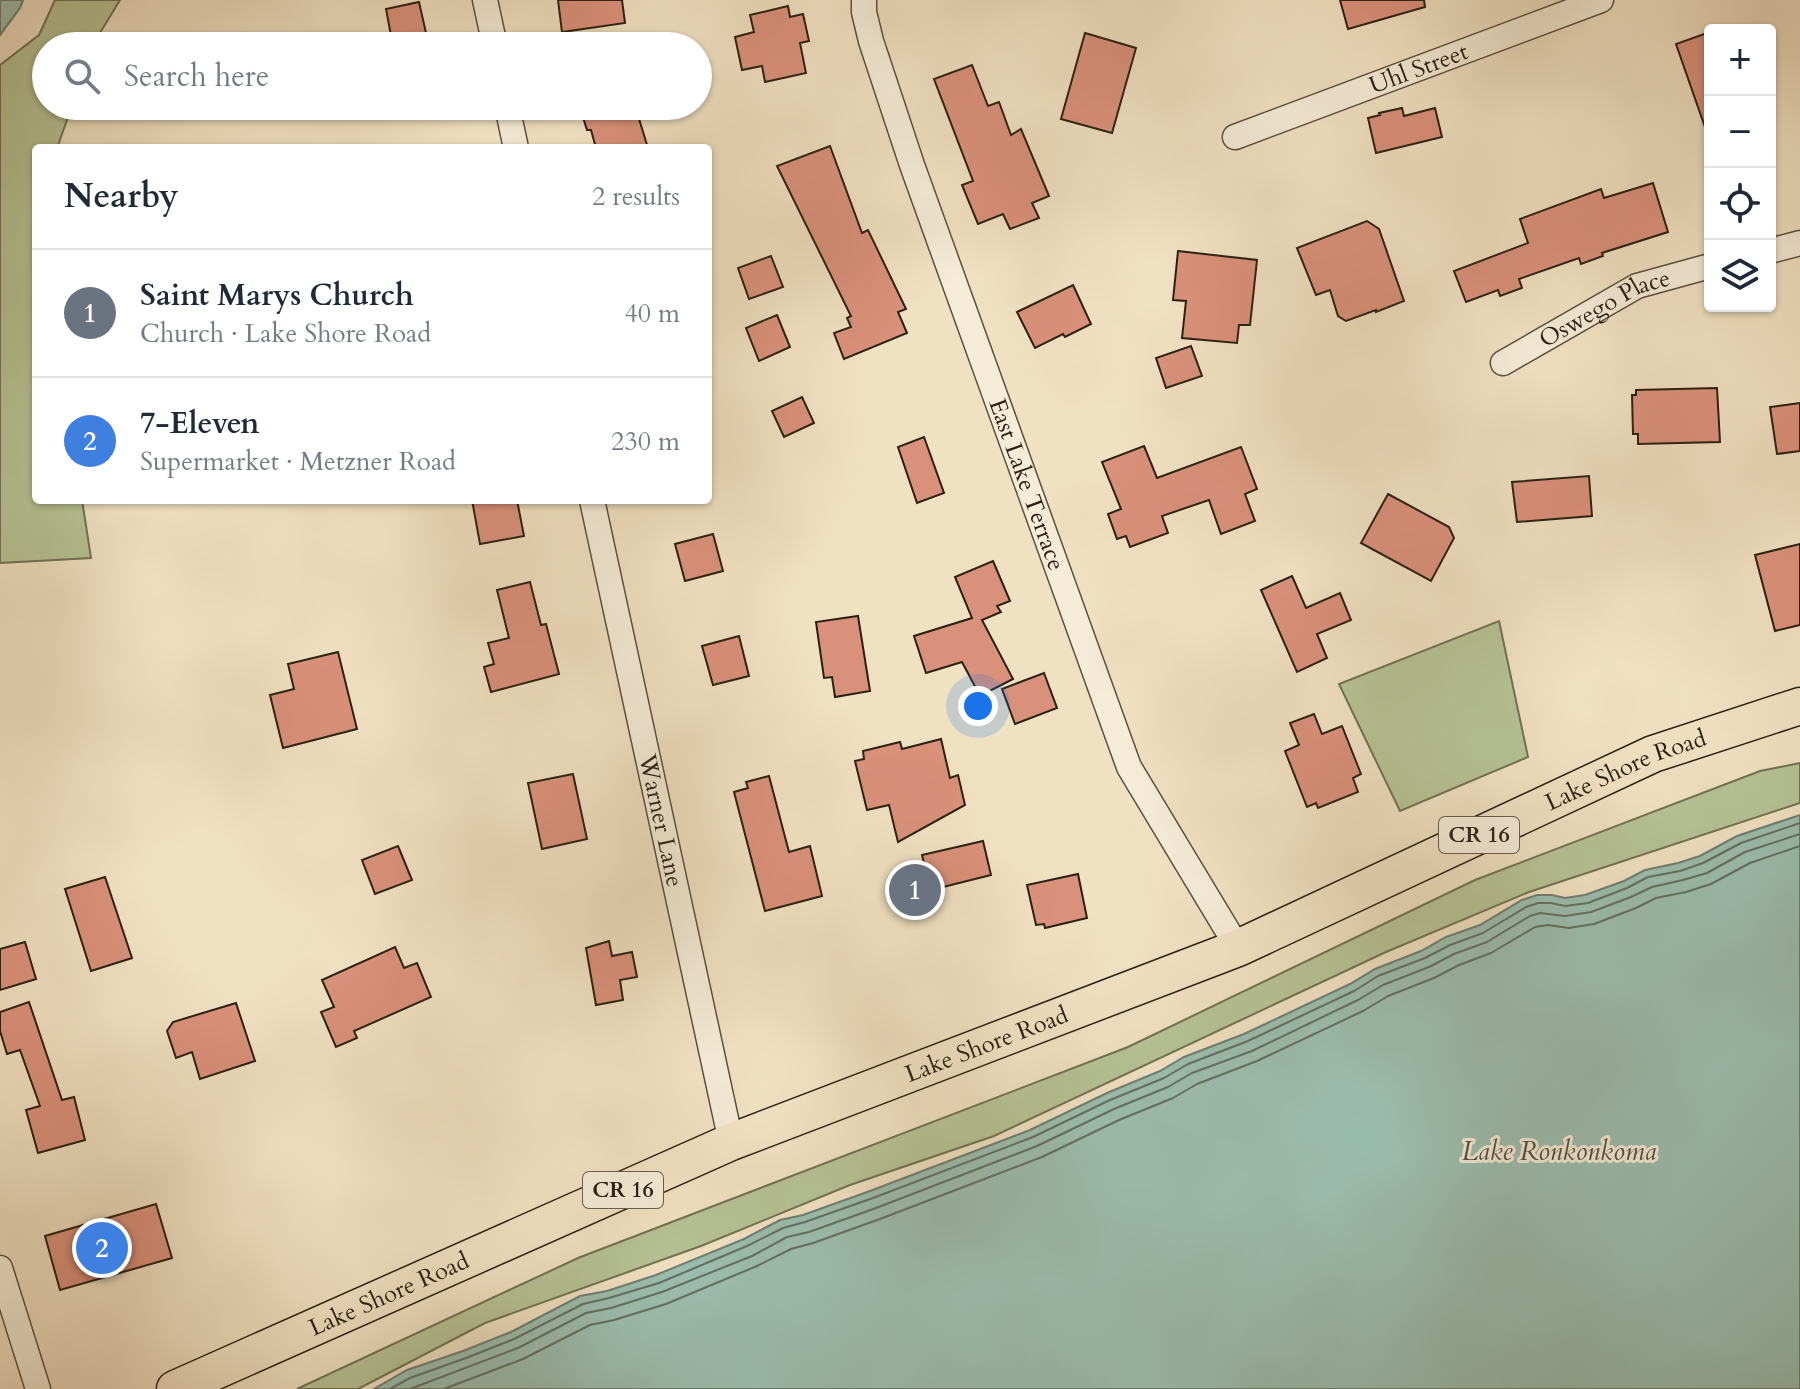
<!DOCTYPE html>
<meta charset="utf-8">
<style>
:root{--surface:#fff;--page:#f6f6f7;--text:#1f2937;--muted:#747a83;--line:#e0e1e3;--accent:#111827}
body{margin:0;font-family:Cardo,serif;background:var(--page);color:var(--text)}
.controls{position:absolute;right:24px;top:24px;display:grid;overflow:hidden;border-radius:8px;box-shadow:0 2px 6px #0004}
.controls button{width:72px;height:72px;display:grid;place-items:center;padding:0;border:0;border-bottom:2px solid var(--line);background:var(--surface);color:var(--text);font:40px sans-serif}
.you{position:absolute;left:978px;top:706px;width:28px;height:28px;margin:-20px;border:6px solid #fff;border-radius:50%;background:#1a73e8;box-shadow:0 0 0 12px #1a73e833}
.badge{display:grid;place-items:center;width:52px;height:52px;border-radius:50%;background:var(--accent);color:#fff;font-size:26px;font-weight:700}
.pin{position:absolute;translate:-50% -50%;border:4px solid #fff;box-shadow:0 2px 8px #0006}
.list{margin:0;padding:0;list-style:none}
h2{display:flex;justify-content:space-between;align-items:center;height:104px;margin:0;padding:0 32px;font-size:34px}
h2 small{font-size:26px;font-weight:400;color:var(--muted)}
.list li{display:grid;grid-template-columns:52px 1fr auto;gap:24px;align-items:center;box-sizing:border-box;height:128px;padding:0 32px;border-top:2px solid var(--line)}
.list b{display:block;font-size:30px;white-space:nowrap}
.list p{margin:0;font-size:26px;white-space:nowrap;color:var(--muted)}
.list em{font-size:26px;font-style:normal;color:var(--muted)}
.icon{flex:none;width:44px;height:44px;fill:none;stroke:currentColor;stroke-width:2;stroke-linecap:round;stroke-linejoin:round}
.map{position:relative;flex:none;width:1800px;height:1389px;overflow:hidden}
.search{position:absolute;background:var(--surface);box-shadow:0 2px 6px #0004;left:32px;top:32px;width:680px;height:88px;display:flex;align-items:center;gap:20px;box-sizing:border-box;padding:0 28px;border-radius:44px;color:var(--muted);font-size:30px}
.panel{position:absolute;background:var(--surface);box-shadow:0 2px 6px #0004;left:32px;top:144px;width:680px;height:360px;border-radius:8px}
.map>svg:first-child{display:block}
.green{fill:#b6c396;stroke:#707255;stroke-width:2}
.water{fill:#9bbeb0;stroke:#6e7f72;stroke-width:2}
.lines{fill:none;stroke-linecap:round;stroke-linejoin:round}
.shore{stroke:#636f62;stroke-width:2}
.building{fill:#da917b;stroke:#2b2014;stroke-width:2}
.minor-casing{stroke:#5c5040;stroke-width:27}
.primary-casing{stroke:#2b2014;stroke-width:39}
.minor{stroke:#f6ecd8;stroke-width:24}
.primary{stroke:#f1e1c3;stroke-width:36}
.labels{text-anchor:middle;dominant-baseline:central;stroke-width:6;stroke-linejoin:round;paint-order:stroke}
.shield{fill:#f6ecd8;stroke:#685d4f;stroke-width:2}
.shield-label{font-size:22px;font-weight:bold;fill:#2b2014}
.street-label{font-size:24px;fill:#2b2014;stroke:#f6ecd8}
.water-label{font-size:26px;font-style:italic;fill:#4d4f43;stroke:#f6ecd8}
</style>
<div class="map">
<svg width="1800" height="1389" viewBox="0 0 1800 1389">
<rect width="100%" height="100%" fill="#f1e1c3"/>
<filter id="stains"><feTurbulence type="fractalNoise" baseFrequency=".0025" numOctaves="4"/><feColorMatrix values="0 0 0 0 .2 0 0 0 0 .09 0 0 0 0 .02 0 0 0 .5 -.17"/></filter>
<radialGradient id="worn" r=".72"><stop offset=".6" stop-color="#630" stop-opacity="0"/><stop offset="1" stop-color="#630" stop-opacity=".3"/></radialGradient>
<g class="green">
<path d="M 55,0 L 120,0 L 92,46 L 46,46 L 46,106 L 72,106 L 57,148 L 36,148 L 36,500 L 82,500 L 91,558 L 0,563 L 0,65 L 39,35 Z"/>
<path d="M 1499,621 L 1528,757 L 1400,811 L 1339,684 Z"/>
<path d="M 1800,763 L 1800,803 L 1529,892 L 1386,952 L 994,1136 L 850,1185 L 701,1246 L 485,1323 L 358,1389 L 297,1389 L 578,1258 L 1128,1047 L 1475,880 L 1760,771 Z"/>
</g>
<g class="water">
<path d="M 0,0 L 23,0 L 20,8 L 0,35 Z"/>
<path d="M 1800,815 L 1800,1389 L 374,1389 L 407,1370 L 463,1351 L 511,1332 L 580,1296 L 607,1291 L 656,1275 L 744,1239 L 780,1220 L 803,1215 L 870,1191 L 1030,1130 L 1107,1093 L 1160,1071 L 1184,1057 L 1244,1034 L 1350,984 L 1375,969 L 1421,951 L 1446,937 L 1480,925 L 1522,900 L 1537,895 L 1552,895 L 1565,898 L 1585,895 L 1624,881 L 1645,870 L 1678,863 L 1700,856 L 1737,836 Z"/>
</g>
<g class="lines">
<g class="shore">
<path d="M 390,1389 L 410,1378 L 466,1358 L 514,1339 L 583,1304 L 609,1298 L 659,1283 L 747,1246 L 783,1228 L 805,1222 L 873,1198 L 1033,1137 L 1110,1100 L 1164,1078 L 1188,1064 L 1248,1041 L 1354,991 L 1378,976 L 1425,958 L 1450,945 L 1483,933 L 1526,907 L 1538,903 L 1551,903 L 1565,906 L 1588,903 L 1627,888 L 1648,877 L 1680,871 L 1703,863 L 1741,843 L 1800,823"/>
<path d="M 410,1389 L 518,1348 L 586,1313 L 611,1308 L 662,1292 L 752,1256 L 787,1237 L 809,1232 L 876,1208 L 1037,1146 L 1114,1109 L 1168,1087 L 1192,1073 L 1252,1051 L 1358,1000 L 1383,985 L 1429,967 L 1454,954 L 1487,942 L 1530,916 L 1540,913 L 1565,916 L 1591,912 L 1631,897 L 1652,887 L 1683,880 L 1707,873 L 1745,852 L 1800,834"/>
<path d="M 444,1389 L 523,1359 L 590,1325 L 614,1320 L 666,1304 L 757,1266 L 791,1249 L 813,1243 L 880,1219 L 1042,1157 L 1119,1120 L 1173,1098 L 1197,1084 L 1257,1061 L 1363,1011 L 1388,996 L 1434,978 L 1459,965 L 1491,953 L 1535,927 L 1548,925 L 1569,928 L 1594,924 L 1636,908 L 1656,898 L 1686,892 L 1711,884 L 1750,863 L 1800,846"/>
</g>
</g>
<g class="building">
<path d="M 558,0 L 622,0 L 625,23 L 562,32 Z"/>
<path d="M 1340,0 L 1424,0 L 1425,7 L 1348,29 Z"/>
<path d="M 419,2 L 426,33 L 415,35 L 417,46 L 393,46 L 386,9 Z"/>
<path d="M 788,6 L 790,17 L 803,14 L 809,41 L 800,43 L 806,73 L 765,82 L 762,66 L 742,70 L 735,37 L 754,32 L 750,15 Z"/>
<path d="M 1710,32 L 1710,130 L 1706,130 L 1676,44 Z"/>
<path d="M 1085,33 L 1136,48 L 1112,133 L 1061,119 Z"/>
<path d="M 972,65 L 988,106 L 999,102 L 1011,135 L 1021,129 L 1049,196 L 1032,203 L 1039,218 L 1010,229 L 1003,214 L 978,224 L 962,185 L 973,181 L 934,79 Z"/>
<path d="M 598,106 L 635,106 L 648,148 L 596,148 L 591,130 L 587,130 L 581,111 Z"/>
<path d="M 1402,108 L 1404,116 L 1435,108 L 1442,137 L 1376,153 L 1368,118 L 1380,115 L 1379,113 Z"/>
<path d="M 830,146 L 862,233 L 868,230 L 906,309 L 898,312 L 907,333 L 844,359 L 834,333 L 851,327 L 847,318 L 851,316 L 777,166 Z"/>
<path d="M 1653,183 L 1668,232 L 1602,253 L 1603,256 L 1581,264 L 1579,258 L 1519,279 L 1522,288 L 1500,296 L 1498,290 L 1466,302 L 1454,271 L 1528,243 L 1520,219 L 1601,189 L 1604,198 Z"/>
<path d="M 1367,221 L 1379,229 L 1404,301 L 1376,312 L 1376,310 L 1346,321 L 1338,316 L 1330,290 L 1316,295 L 1297,248 Z"/>
<path d="M 1178,251 L 1257,260 L 1250,325 L 1239,325 L 1237,343 L 1182,338 L 1186,301 L 1173,300 Z"/>
<path d="M 771,256 L 783,287 L 749,299 L 738,268 Z"/>
<path d="M 1073,285 L 1091,324 L 1065,337 L 1063,334 L 1035,348 L 1017,312 Z"/>
<path d="M 777,315 L 790,347 L 759,361 L 746,328 Z"/>
<path d="M 1191,346 L 1202,376 L 1166,388 L 1156,358 Z"/>
<path d="M 1717,388 L 1720,442 L 1638,444 L 1638,434 L 1633,434 L 1632,395 L 1636,395 L 1636,390 Z"/>
<path d="M 802,397 L 814,423 L 784,437 L 772,411 Z"/>
<path d="M 1800,403 L 1800,451 L 1777,454 L 1770,407 Z"/>
<path d="M 924,437 L 944,493 L 917,503 L 898,447 Z"/>
<path d="M 1144,446 L 1157,478 L 1241,447 L 1257,489 L 1245,494 L 1255,521 L 1221,534 L 1209,500 L 1162,516 L 1168,533 L 1130,547 L 1126,536 L 1117,539 L 1108,514 L 1121,509 L 1102,462 Z"/>
<path d="M 1589,476 L 1592,516 L 1517,522 L 1512,482 Z"/>
<path d="M 1388,494 L 1449,527 L 1454,538 L 1431,581 L 1361,543 Z"/>
<path d="M 472,500 L 517,500 L 524,536 L 480,544 Z"/>
<path d="M 713,534 L 723,571 L 685,581 L 675,544 Z"/>
<path d="M 1800,544 L 1800,625 L 1775,631 L 1755,555 Z"/>
<path d="M 993,561 L 1010,601 L 997,606 L 1001,612 L 982,620 L 1013,679 L 980,696 L 962,662 L 926,673 L 914,636 L 972,618 L 955,577 Z"/>
<path d="M 1292,576 L 1306,608 L 1340,593 L 1351,620 L 1317,634 L 1327,658 L 1297,672 L 1261,590 Z"/>
<path d="M 530,582 L 541,625 L 546,624 L 559,674 L 491,692 L 484,667 L 494,664 L 488,643 L 509,638 L 497,590 Z"/>
<path d="M 858,616 L 870,691 L 835,697 L 832,677 L 824,678 L 816,622 Z"/>
<path d="M 739,636 L 749,676 L 713,685 L 702,646 Z"/>
<path d="M 338,652 L 357,729 L 283,748 L 270,695 L 294,689 L 288,664 Z"/>
<path d="M 1044,673 L 1057,708 L 1015,724 L 1002,689 Z"/>
<path d="M 1314,714 L 1322,734 L 1342,726 L 1361,774 L 1353,778 L 1358,792 L 1318,808 L 1316,803 L 1307,807 L 1285,751 L 1299,745 L 1290,723 Z"/>
<path d="M 941,739 L 950,778 L 958,775 L 965,805 L 898,842 L 889,805 L 867,810 L 855,761 L 864,759 L 863,751 L 900,742 L 902,749 Z"/>
<path d="M 573,774 L 587,839 L 542,849 L 528,783 Z"/>
<path d="M 769,776 L 789,852 L 810,846 L 822,896 L 765,911 L 734,792 L 748,788 L 746,782 Z"/>
<path d="M 983,841 L 991,875 L 931,890 L 922,855 Z"/>
<path d="M 398,846 L 412,880 L 375,894 L 362,860 Z"/>
<path d="M 1078,874 L 1087,918 L 1045,928 L 1044,924 L 1036,925 L 1027,885 Z"/>
<path d="M 105,877 L 132,958 L 91,971 L 65,889 Z"/>
<path d="M 609,941 L 612,956 L 632,952 L 637,977 L 620,980 L 623,1000 L 596,1005 L 586,948 Z"/>
<path d="M 25,942 L 36,979 L 0,990 L 0,949 Z"/>
<path d="M 395,947 L 404,968 L 417,963 L 431,997 L 354,1031 L 357,1038 L 336,1047 L 321,1012 L 334,1007 L 322,980 Z"/>
<path d="M 29,1002 L 62,1100 L 74,1097 L 85,1140 L 38,1153 L 26,1110 L 40,1106 L 20,1050 L 7,1054 L 0,1031 L 0,1012 Z"/>
<path d="M 236,1003 L 255,1061 L 200,1079 L 192,1052 L 176,1058 L 167,1031 L 173,1022 Z"/>
<path d="M 156,1204 L 172,1258 L 60,1290 L 45,1236 Z"/>
</g>
<g class="lines">
<defs>
<g id="minor">
<path d="M 485,0 L 495,46"/>
<path id="s1" d="M 864,0 L 864,12 L 871,41 L 912,165 L 1129,767 L 1238,948"/>
<path d="M 507,106 L 516,148"/>
<path id="s2" d="M 1235,137 L 1601,0"/>
<path d="M 1770,251 L 1800,243"/>
<path id="s3" d="M 1503,363 L 1637,286 L 1710,266"/>
<path id="s4" d="M 592,500 L 731,1142"/>
<path d="M 0,1268 L 38,1389"/>
</g>
<g id="primary">
<path id="s5" d="M 175,1389 L 731,1142 L 1238,948 L 1653,754 L 1800,706"/>
</g>
</defs>
<use href="#minor" class="minor-casing"/>
<use href="#primary" class="primary-casing"/>
<use href="#minor" class="minor"/>
<use href="#primary" class="primary"/>
</g>
<g class="labels">
<g class="shield">
<rect x="1439" y="817" width="80" height="36" rx="6"/>
<rect x="583" y="1172" width="80" height="36" rx="6"/>
</g>
<g class="shield-label">
<text x="1479" y="835">CR 16</text>
<text x="623" y="1190">CR 16</text>
</g>
<g class="street-label">
<text stroke="none"><textPath href="#s2" startOffset="196">Uhl Street</textPath></text>
<text stroke="none"><textPath href="#s3" startOffset="116">Oswego Place</textPath></text>
<text stroke="none"><textPath href="#s1" startOffset="512">East Lake Terrace</textPath></text>
<text stroke="none"><textPath href="#s5" startOffset="1578">Lake Shore Road</textPath></text>
<text stroke="none"><textPath href="#s4" startOffset="328">Warner Lane</textPath></text>
<text stroke="none"><textPath href="#s5" startOffset="882">Lake Shore Road</textPath></text>
<text stroke="none"><textPath href="#s5" startOffset="234">Lake Shore Road</textPath></text>
</g>
<g class="water-label">
<text x="1559" y="1151">Lake Ronkonkoma</text>
</g>
</g>
<rect width="100%" height="100%" filter="url(#stains)"/>
<rect width="100%" height="100%" fill="url(#worn)"/>
</svg>
<div class="controls">
<button>+</button>
<button>−</button>
<button><svg class="icon" aria-label="locate" viewBox="0 0 24 24"><circle cx="12" cy="12" r="6"/><path d="M12 2v4M12 18v4M2 12h4M18 12h4"/></svg></button>
<button><svg class="icon" aria-label="layers" viewBox="0 0 24 24"><path d="M12 4l9 5-9 5-9-5zM3 14l9 5 9-5"/></svg></button>
</div>
<div class="you"></div>
<div class="pin badge" style="left:915px;top:890px;background:#6b7280">1</div>
<div class="pin badge" style="left:102px;top:1248px;background:#3f7fe0">2</div>
<div class="search"><svg class="icon" aria-label="search" viewBox="0 0 24 24"><circle cx="10" cy="10" r="6"/><path d="M15 15l6 6"/></svg>Search here</div>
<section class="panel">
<h2>Nearby<small>2 results</small></h2>
<ul class="list">
<li><span class="badge" style="background:#6b7280">1</span><div><b>Saint Marys Church</b><p>Church · Lake Shore Road</p></div><em>40 m</em></li>
<li><span class="badge" style="background:#3f7fe0">2</span><div><b>7-Eleven</b><p>Supermarket · Metzner Road</p></div><em>230 m</em></li>
</ul>
</section>
</div>
